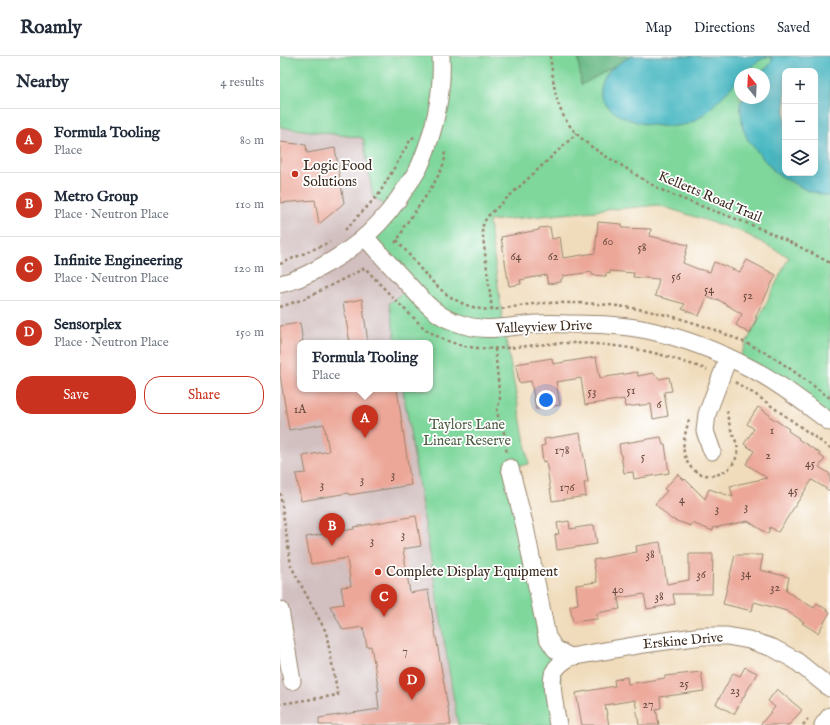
<!DOCTYPE html>
<meta charset="utf-8">
<style>
:root{--surface:#fff;--page:#f6f6f7;--text:#1f2937;--muted:#747a83;--line:#e0e1e3;--accent:#c8321e}
body{margin:0;font-family:"IM FELL English",serif;background:var(--page);color:var(--text)}
.controls{position:absolute;right:12px;top:12px;display:grid;overflow:hidden;border-radius:8px;box-shadow:0 4px 16px #0002}
.controls button{width:36px;height:36px;display:grid;place-items:center;padding:0;border:0;border-bottom:1px solid var(--line);background:var(--surface);color:var(--text);font:20px sans-serif}
.compass{position:absolute;left:454px;top:12px;width:36px;height:36px;border-radius:50%;background:var(--surface);box-shadow:0 4px 16px #0002;rotate:342deg}
.you{position:absolute;left:266px;top:344px;width:14px;height:14px;margin:-10px;border:3px solid #fff;border-radius:50%;background:#1a73e8;box-shadow:0 0 0 6px #1a73e833}
.badge{display:grid;place-items:center;width:26px;height:26px;border-radius:50%;background:var(--accent);color:#fff;font-size:13px;font-weight:700}
.pin{position:absolute;translate:-50% -33px;filter:drop-shadow(0 1px 2px #0008)}
.pin::after{content:'';position:absolute;top:21px;width:14px;height:12px;background:inherit;clip-path:polygon(0 0,100% 0,50% 100%)}
.popup{position:absolute;left:17px;top:284px;width:136px;height:52px;box-sizing:border-box;display:grid;place-content:center;border-radius:8px;background:var(--surface);filter:drop-shadow(0 1px 3px #0005);font-size:13px;white-space:nowrap;color:var(--muted)}
.popup b{font-size:15px;color:var(--text)}
.popup::after{content:'';position:absolute;left:50%;top:100%;margin-left:-8px;border:8px solid transparent;border-top-color:var(--surface)}
.list{margin:0;padding:0;list-style:none}
h2{display:flex;justify-content:space-between;align-items:center;height:52px;margin:0;padding:0 16px;font-size:17px}
h2 small{font-size:13px;font-weight:400;color:var(--muted)}
.list li{display:grid;grid-template-columns:26px 1fr auto;gap:12px;align-items:center;box-sizing:border-box;height:64px;padding:0 16px;border-top:1px solid var(--line)}
.list b{display:block;font-size:15px;white-space:nowrap}
.list p{margin:0;font-size:13px;white-space:nowrap;color:var(--muted)}
.list em{font-size:13px;font-style:normal;color:var(--muted)}
.actions{display:flex;gap:8px;padding:12px 16px}
.actions a{flex:1;padding:9px 0;border:1px solid var(--accent);border-radius:16px;text-align:center;font-size:14px;color:var(--accent)}
.actions .main{background:var(--accent);color:#fff}
.icon{flex:none;width:22px;height:22px;fill:none;stroke:currentColor;stroke-width:2;stroke-linecap:round;stroke-linejoin:round}
.map{position:relative;flex:none;width:550px;height:669px;overflow:hidden}
header{display:flex;align-items:center;gap:24px;box-sizing:border-box;height:56px;padding:0 20px;background:var(--surface);border-bottom:1px solid var(--line)}
header strong{font-size:19px}
nav{display:flex;gap:22px;margin-inline-start:auto;font-size:14px}
main{display:flex}
aside{flex:1;background:var(--surface)}
.map>svg:first-child{display:block}
.industrial{fill:#d2bfc0}
.green{fill:#7fd79c;stroke:#5d805d;fill-rule:evenodd}
.forest{fill:#67b884;stroke:#517151}
.water{fill:#49b8c2;stroke:#427170;fill-rule:evenodd}
.building{fill:#eca799}
.lines{fill:none;stroke-linecap:round;stroke-linejoin:round}
.minor-casing{stroke:#96836c;stroke-width:19}
.path{stroke:#96836c;stroke-width:2.5;stroke-dasharray:3 3;stroke-linecap:butt}
.minor{stroke:#fff;stroke-width:17}
.poi-dot{fill:#c8321e;stroke:#fff;stroke-width:1.5}
.labels{text-anchor:middle;dominant-baseline:central;stroke-width:3.5;stroke-linejoin:round;paint-order:stroke}
.number-label{font-size:12px;fill:#67493d}
.poi-label{font-size:14px;fill:#3b2a1e;stroke:#fff;text-anchor:start}
.street-label{font-size:14px;fill:#3b2a1e;stroke:#fff}
.park-label{font-size:14px;fill:#4f5e44;stroke:#fff}
</style>
<header>
<strong>Roamly</strong>
<nav><a>Map</a><a>Directions</a><a>Saved</a></nav>
</header>
<main>
<aside>
<h2>Nearby<small>4 results</small></h2>
<ul class="list">
<li><span class="badge">A</span><div><b>Formula Tooling</b><p>Place</p></div><em>80 m</em></li>
<li><span class="badge">B</span><div><b>Metro Group</b><p>Place · Neutron Place</p></div><em>110 m</em></li>
<li><span class="badge">C</span><div><b>Infinite Engineering</b><p>Place · Neutron Place</p></div><em>120 m</em></li>
<li><span class="badge">D</span><div><b>Sensorplex</b><p>Place · Neutron Place</p></div><em>150 m</em></li>
</ul>
<div class="actions"><a class="main">Save</a><a>Share</a></div>
</aside>
<div class="map">
<svg width="550" height="669" viewBox="0 0 550 669">
<rect width="100%" height="100%" fill="#fff"/>
<filter id="ink" filterUnits="userSpaceOnUse"><feTurbulence type="fractalNoise" baseFrequency=".025" numOctaves="2"/><feDisplacementMap in="SourceGraphic" scale="8" xChannelSelector="R" yChannelSelector="G"/><feConvolveMatrix kernelMatrix="1 2 1 2 8 2 1 2 1" color-interpolation-filters="sRGB"/></filter>
<filter id="wash" filterUnits="userSpaceOnUse"><feTurbulence type="fractalNoise" baseFrequency=".012" numOctaves="4" result="noise"/><feDisplacementMap in="SourceGraphic" scale="16" xChannelSelector="R" yChannelSelector="G"/><feGaussianBlur stdDeviation="0.9" result="paint"/><feColorMatrix in="noise" values="0 0 0 0 0 0 0 0 0 0 0 0 0 0 0 0 0 1.4 0 .05"/><feComposite in="paint" operator="in"/></filter>
<g filter="url(#wash)">
<rect width="100%" height="100%" fill="#f0dcbb"/>
<path class="industrial" d="M 0,71 L 83,82 L 93,141 L 111,153 L 130,231 L 109,247 L 116,287 L 20,287 L 20,333 L 123,333 L 177,667 L 167,669 L 0,669 Z"/>
<path class="green" d="M 0,0 L 550,0 L 550,366 L 457,306 L 509,201 L 462,176 L 378,149 L 209,165 L 224,273 L 249,408 L 231,411 L 281,607 L 278,669 L 178,669 L 123,333 L 150,333 L 150,287 L 116,287 L 109,247 L 130,231 L 85,181 L 111,153 L 93,141 L 83,82 L 0,71 ZM 505,15 L 535,15 L 535,117 L 505,117 ZM 460,18 L 484,18 L 484,42 L 460,42 Z"/>
<path class="forest" d="M 298,0 L 354,0 L 301,29 Z"/>
<path class="water" d="M 352,0 L 550,0 L 550,141 L 526,134 L 497,118 L 485,105 L 468,84 L 463,73 L 460,48 L 463,42 L 484,42 L 484,18 L 479,18 C 485,13 492,9 492,1 C 482,0 470,11 464,18 L 460,18 L 460,22 C 447,35 427,60 410,67 C 390,75 345,68 329,52 C 306,30 331,10 352,0 ZM 505,15 L 535,15 L 535,117 L 505,117 Z"/>
<g id="blocks">
<g class="building">
<path d="M 0,86 L 26,89 L 27,97 L 55,92 L 64,147 L 39,168 L 35,144 L 0,147 Z"/>
<path d="M 318,166 L 342,168 L 342,172 L 371,173 L 370,180 L 408,189 L 403,207 L 418,213 L 430,216 L 434,206 L 460,216 L 467,204 L 496,219 L 475,261 L 477,262 L 470,278 L 456,269 L 462,258 L 437,243 L 435,244 L 427,241 L 419,260 L 402,253 L 405,248 L 375,240 L 379,223 L 353,221 L 354,217 L 330,215 L 330,218 L 326,217 L 326,220 L 312,219 L 312,216 L 283,220 L 283,222 L 281,223 L 281,226 L 268,228 L 266,219 L 240,224 L 241,228 L 229,230 L 221,181 L 259,174 L 259,172 L 270,171 L 272,183 L 280,181 L 283,202 L 315,197 Z"/>
<path d="M 82,243 L 88,287 L 70,287 L 63,247 Z"/>
<path d="M 20,267 L 23,287 L 20,287 L 20,333 L 117,333 L 131,429 L 69,439 L 68,437 L 21,445 L 16,418 L 26,417 L 23,400 L 49,395 L 44,368 L 9,374 L 0,319 L 0,270 Z"/>
<path d="M 316,301 L 320,322 L 357,316 L 358,320 L 373,317 L 380,323 L 389,321 L 392,335 L 384,336 L 388,360 L 373,363 L 371,348 L 345,351 L 344,343 L 305,349 L 301,322 L 276,326 L 280,349 L 256,353 L 251,325 L 239,327 L 236,308 L 272,302 L 273,308 Z"/>
<path d="M 478,351 L 490,359 L 489,360 L 509,373 L 508,375 L 519,382 L 518,383 L 540,397 L 539,399 L 545,403 L 539,411 L 550,418 L 550,435 L 532,424 L 498,476 L 490,471 L 488,478 L 468,465 L 433,472 L 433,475 L 412,467 L 411,470 L 391,463 L 375,448 L 387,435 L 384,433 L 398,418 L 404,424 L 405,423 L 425,443 L 429,433 L 453,441 L 450,430 L 487,422 L 466,408 L 474,395 L 464,388 L 474,373 L 467,368 Z"/>
<path d="M 300,377 L 308,426 L 304,427 L 306,440 L 272,445 L 266,405 L 263,406 L 261,390 L 265,389 L 264,383 Z"/>
<path d="M 381,381 L 383,389 L 385,388 L 389,417 L 354,423 L 353,416 L 344,417 L 339,388 Z"/>
<path d="M 136,460 L 141,490 L 123,493 L 130,537 L 148,534 L 171,669 L 39,669 L 39,662 L 99,653 L 97,635 L 99,635 L 91,590 L 87,591 L 83,571 L 63,574 L 50,550 L 64,548 L 61,531 L 71,530 L 67,502 L 31,508 L 26,481 L 74,473 L 74,471 Z"/>
<path d="M 289,465 L 290,473 L 314,469 L 317,488 L 277,494 L 275,479 L 279,478 L 277,467 Z"/>
<path d="M 380,486 L 387,528 L 409,524 L 409,498 L 433,498 L 432,538 L 393,538 L 395,548 L 367,553 L 364,538 L 338,542 L 340,553 L 317,557 L 317,563 L 293,566 L 290,550 L 298,548 L 296,529 L 317,526 L 313,504 L 357,496 L 356,490 Z"/>
<path d="M 455,499 L 483,499 L 480,514 L 509,521 L 506,535 L 534,552 L 537,547 L 550,556 L 538,577 L 522,567 L 524,566 L 507,555 L 474,546 L 472,555 L 443,548 Z"/>
<path d="M 465,611 L 477,617 L 454,658 L 436,648 L 453,617 L 460,620 Z"/>
<path d="M 421,616 L 424,635 L 380,641 L 381,652 L 376,653 L 379,669 L 359,669 L 355,644 L 325,649 L 329,669 L 302,669 L 296,637 L 335,630 L 334,624 L 347,621 L 348,628 L 385,622 L 385,620 Z"/>
<path d="M 497,633 L 522,654 L 509,669 L 480,669 L 495,651 L 488,645 Z"/>
</g>
</g>
</g>
<g filter="url(#ink)">
<use href="#blocks" fill-opacity="0" stroke="#96836c" stroke-width="1"/>
<g class="lines">
<defs>
<g id="minor">
<path d="M 85,181 C 98,196 112,211 126,226 C 140,241 154,259 175,266 C 206,278 227,270 258,268 C 270,267 281,268 292,268 C 317,268 343,269 367,274 C 404,282 440,296 472,313 C 500,327 525,348 550,366"/>
<path d="M 0,228 C 14,225 27,219 39,212 C 77,192 104,167 127,130 C 132,123 138,115 141,107 C 155,73 163,36 161,0"/>
<path d="M 432,395 L 425,375 L 427,358 L 448,302"/>
<path d="M 230,412 L 245,471 L 267,581 L 275,593 L 290,601 C 284,605 277,609 274,616 C 269,626 276,657 278,669"/>
<path d="M 0,554 L 12,625"/>
<path d="M 290,601 L 364,588 L 422,580 L 447,580 L 469,584 L 493,592 L 515,604 L 550,632"/>
<path d="M 543,669 L 550,660"/>
</g>
</defs>
<use href="#minor" class="minor-casing"/>
<g class="path">
<path d="M 270,0 C 273,19 274,42 283,59 C 295,82 318,96 339,108 C 354,117 370,129 386,136 C 415,149 445,158 474,170 C 500,181 525,193 550,207"/>
<path d="M 65,174 L 99,138 L 131,83 L 134,81"/>
<path d="M 117,184 C 139,210 159,242 193,251 C 210,257 229,251 246,249 C 262,246 279,247 295,247 C 361,248 427,266 486,297 C 508,310 529,327 550,342"/>
<path d="M 115,187 L 122,177 L 123,172 C 133,158 165,117 165,100 C 165,98 164,96 163,94"/>
<path d="M 0,208 L 50,186"/>
<path d="M 0,251 L 24,243 L 85,212 C 101,229 116,246 134,262 C 138,266 142,271 147,274 C 194,305 235,288 285,287 C 324,287 364,292 401,305 C 410,308 419,310 427,314"/>
<path d="M 212,254 L 202,173 L 204,166 L 208,160 L 297,77"/>
<path d="M 215,293 L 220,344 L 217,354 L 218,360 L 227,385 L 226,398"/>
<path d="M 455,326 L 476,339 L 550,392"/>
<path d="M 409,364 C 406,375 401,389 405,400 C 412,427 450,425 457,399 C 460,389 452,379 450,370 C 448,364 447,358 447,352"/>
<path d="M 0,437 L 11,510 L 46,576 L 58,639 L 0,648"/>
<path d="M 523,669 L 528,663"/>
</g>
<use href="#minor" class="minor"/>
</g>
</g>
<g class="poi-dot">
<circle cx="15" cy="118" r="4"/>
<circle cx="98" cy="516" r="4"/>
</g>
<g class="labels">
<g class="number-label">
<text x="328" y="185">60</text>
<text x="362" y="191">58</text>
<text x="236" y="200">64</text>
<text x="273" y="200">62</text>
<text x="396" y="220">56</text>
<text x="429" y="233">54</text>
<text x="468" y="239">52</text>
<text x="351" y="334">51</text>
<text x="312" y="335">53</text>
<text x="379" y="348">6</text>
<text x="20" y="353">1A</text>
<text x="492" y="374">1</text>
<text x="282" y="394">178</text>
<text x="488" y="399">2</text>
<text x="363" y="400">5</text>
<text x="530" y="407">45</text>
<text x="113" y="418">3</text>
<text x="82" y="423">3</text>
<text x="42" y="428">3</text>
<text x="287" y="431">176</text>
<text x="513" y="434">45</text>
<text x="402" y="443">4</text>
<text x="466" y="450">3</text>
<text x="437" y="452">3</text>
<text x="123" y="478">3</text>
<text x="92" y="484">3</text>
<text x="370" y="498">38</text>
<text x="466" y="517">34</text>
<text x="421" y="518">36</text>
<text x="495" y="531">32</text>
<text x="338" y="533">40</text>
<text x="379" y="540">38</text>
<text x="125" y="595">7</text>
<text x="404" y="627">25</text>
<text x="455" y="634">23</text>
<text x="368" y="648">27</text>
</g>
<g class="poi-label">
<text x="23" y="110">Logic Food<tspan x="23" dy="16">Solutions</tspan></text>
<text x="106" y="516">Complete Display Equipment</text>
</g>
<g class="street-label">
<text transform="translate(430 141) rotate(23)">Kelletts Road Trail</text>
<text transform="translate(264 271) rotate(-2)">Valleyview Drive</text>
<text transform="translate(403 585) rotate(-5)">Erskine Drive</text>
</g>
<g class="park-label">
<text x="187" y="369">Taylors Lane<tspan x="187" dy="16">Linear Reserve</tspan></text>
</g>
</g>
</svg>
<div class="controls">
<button>+</button>
<button>−</button>
<button><svg class="icon" aria-label="layers" viewBox="0 0 24 24"><path d="M12 4l9 5-9 5-9-5zM3 14l9 5 9-5"/></svg></button>
</div>
<svg class="compass" viewBox="-18 -18 36 36"><path d="M0-13l5 13h-10z" fill="#e53935"/><path d="M0 13l5-13h-10z" fill="#747a83"/></svg>
<div class="you"></div>
<div class="pin badge" style="left:85px;top:382px">A</div>
<div class="popup"><b>Formula Tooling</b>Place</div>
<div class="pin badge" style="left:52px;top:490px">B</div>
<div class="pin badge" style="left:104px;top:561px">C</div>
<div class="pin badge" style="left:132px;top:644px">D</div>
</div>
</main>
